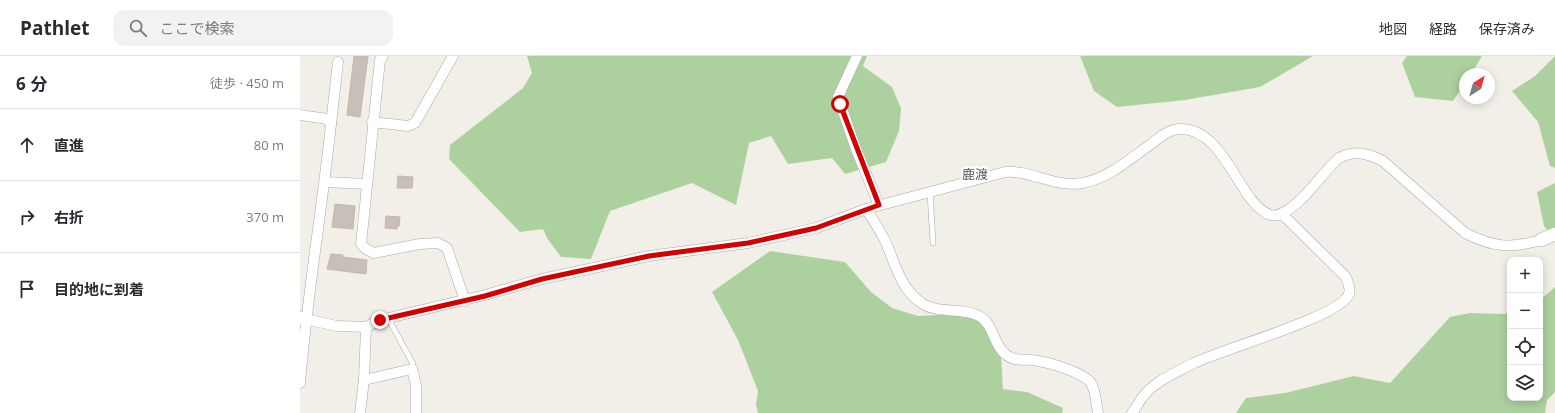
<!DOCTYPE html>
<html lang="ja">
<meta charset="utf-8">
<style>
:root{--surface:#fff;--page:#f2f2f3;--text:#2b2b33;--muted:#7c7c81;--line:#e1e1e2}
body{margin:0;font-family:"Open Sans","Noto Sans JP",sans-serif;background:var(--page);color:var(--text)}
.controls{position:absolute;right:12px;bottom:12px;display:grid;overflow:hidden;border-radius:8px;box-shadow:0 2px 10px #0003}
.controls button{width:36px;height:36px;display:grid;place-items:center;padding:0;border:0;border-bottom:1px solid var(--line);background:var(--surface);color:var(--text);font:20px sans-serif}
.compass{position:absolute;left:1159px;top:12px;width:36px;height:36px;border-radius:50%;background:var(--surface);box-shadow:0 2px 10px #0003;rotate:37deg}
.stop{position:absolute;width:12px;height:12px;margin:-9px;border:3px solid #d40000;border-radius:50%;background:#fff}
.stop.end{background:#d40000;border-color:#fff;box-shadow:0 1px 4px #0008}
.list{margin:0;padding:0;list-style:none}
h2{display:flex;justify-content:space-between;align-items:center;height:52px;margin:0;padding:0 16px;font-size:17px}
h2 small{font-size:13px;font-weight:400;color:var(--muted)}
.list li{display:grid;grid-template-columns:26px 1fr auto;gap:12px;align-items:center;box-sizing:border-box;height:72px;padding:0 16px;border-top:1px solid var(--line)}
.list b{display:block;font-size:15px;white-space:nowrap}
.list em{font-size:13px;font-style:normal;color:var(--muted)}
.icon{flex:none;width:22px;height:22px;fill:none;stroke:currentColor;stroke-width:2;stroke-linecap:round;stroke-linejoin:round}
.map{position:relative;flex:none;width:1255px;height:357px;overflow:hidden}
header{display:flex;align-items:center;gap:24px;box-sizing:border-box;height:56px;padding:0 20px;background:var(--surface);border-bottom:1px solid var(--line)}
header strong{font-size:19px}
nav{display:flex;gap:22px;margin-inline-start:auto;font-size:14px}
.search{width:280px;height:36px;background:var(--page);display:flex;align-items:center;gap:10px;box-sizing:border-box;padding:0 14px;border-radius:12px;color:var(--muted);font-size:15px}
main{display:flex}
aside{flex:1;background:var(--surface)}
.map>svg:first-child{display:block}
.forest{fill:#add19e}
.building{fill:#c7bfb8;stroke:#c4b6ab}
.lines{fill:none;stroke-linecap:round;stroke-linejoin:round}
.service-casing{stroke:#a9a9a9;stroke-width:6}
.minor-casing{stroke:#a9a9a9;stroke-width:11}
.tertiary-casing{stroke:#a9a9a9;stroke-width:14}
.service{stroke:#fff;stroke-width:5}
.minor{stroke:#fff;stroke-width:10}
.tertiary{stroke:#fff;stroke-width:13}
.route{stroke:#d40000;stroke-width:5}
.labels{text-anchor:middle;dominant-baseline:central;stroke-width:4;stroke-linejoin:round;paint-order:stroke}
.quarter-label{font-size:13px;fill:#555;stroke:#fff}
</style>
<header>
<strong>Pathlet</strong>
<div class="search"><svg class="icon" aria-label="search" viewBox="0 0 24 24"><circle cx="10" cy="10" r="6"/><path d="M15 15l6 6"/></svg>ここで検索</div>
<nav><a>地図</a><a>経路</a><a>保存済み</a></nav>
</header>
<main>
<aside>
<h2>6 分<small>徒歩 · 450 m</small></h2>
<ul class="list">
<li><svg class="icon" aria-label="ahead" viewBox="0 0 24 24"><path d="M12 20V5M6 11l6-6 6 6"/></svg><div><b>直進</b></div><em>80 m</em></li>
<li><svg class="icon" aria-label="right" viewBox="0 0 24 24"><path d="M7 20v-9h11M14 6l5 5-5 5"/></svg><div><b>右折</b></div><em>370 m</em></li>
<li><svg class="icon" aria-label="arrive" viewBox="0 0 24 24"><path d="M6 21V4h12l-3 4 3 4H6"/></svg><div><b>目的地に到着</b></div></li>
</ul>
</aside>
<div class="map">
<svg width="1255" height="357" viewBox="0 0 1255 357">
<rect width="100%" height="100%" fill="#f2efe9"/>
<g class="forest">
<path d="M 227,0 L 567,0 L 563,10 L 592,31 L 601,52 L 599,75 L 586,106 L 545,118 L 532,102 L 488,108 L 471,80 L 449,87 L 436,149 L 392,127 L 310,155 L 291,203 L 261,201 L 247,182 L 243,173 L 220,176 L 149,103 L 150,89 L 223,32 L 232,17 Z"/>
<path d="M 780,0 L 1013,0 L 960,31 L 885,44 L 817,51 L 794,35 Z"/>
<path d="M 1107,0 L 1182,0 L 1171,18 L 1165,18 L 1165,27 L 1153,45 L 1115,41 L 1102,7 Z"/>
<path d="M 1255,0 L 1255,112 L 1250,110 L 1238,66 L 1212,35 L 1235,20 Z"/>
<path d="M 1255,127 L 1255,183 L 1244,170 L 1237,136 Z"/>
<path d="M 470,195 L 545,206 L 571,236 L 592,252 L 618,260 L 659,258 L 691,264 L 700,284 L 703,333 L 727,336 L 763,352 L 762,357 L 458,357 L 456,349 L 458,335 L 438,284 L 412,236 Z"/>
<path d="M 1255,231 L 1255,336 L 1247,344 L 1245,357 L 936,357 L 946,342 L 985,337 L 1054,320 L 1090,327 L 1150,261 L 1170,257 L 1204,258 L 1210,256 L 1210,342 L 1240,342 L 1240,244 Z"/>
</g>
<g class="building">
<path d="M 54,0 L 68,0 L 60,61 L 47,59 Z"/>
<path d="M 98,120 L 113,121 L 112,132 L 97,132 Z"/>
<path d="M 35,148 L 55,150 L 53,173 L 32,171 Z"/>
<path d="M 86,160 L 100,161 L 99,170 L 97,170 L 97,173 L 85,172 Z"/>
<path d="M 31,198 L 43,199 L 43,201 L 67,204 L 66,218 L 27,213 Z"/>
</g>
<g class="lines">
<defs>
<g id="service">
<path d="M 630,136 L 633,187"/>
<path d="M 88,262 L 113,308 L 112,313"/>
</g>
<g id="minor">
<path d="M 83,0 L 80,4 L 61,188 L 66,193 L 74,197 L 120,188 L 138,187 L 147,192 L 165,245"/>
<path d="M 557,0 L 538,41 L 556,93 L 579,149"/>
<path d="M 0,59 L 27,63 L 31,68 C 22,155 7,240 0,327"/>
<path d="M 72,66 L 108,70 L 115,67 L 153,0"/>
<path d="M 31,68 L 38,6"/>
<path d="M 25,126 L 67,128"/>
<path d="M 566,153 C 573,164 582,177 587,189 C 596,211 602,235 623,248 C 639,258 663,251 679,260 C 693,267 693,287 704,297 C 714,307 726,302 738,305 C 751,307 784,317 791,327 C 796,335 796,348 798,357"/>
<path d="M 5,263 L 37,270 L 66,271 L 80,264 L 185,239 L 242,223 L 349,200 L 448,187 L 516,172 L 566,153 L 705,116 C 732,114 754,132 783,127 C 809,122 830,103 851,88 C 859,82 869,73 880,73 C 926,72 940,151 971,159 C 977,161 983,157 988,154 C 1008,141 1021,118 1039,102 C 1055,94 1067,97 1083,105 L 1165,177 C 1193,191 1210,193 1241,184"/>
<path d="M 64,324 L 112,313 L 116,329 L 116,357"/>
<path d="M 60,357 L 64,324 L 66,271"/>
<path d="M 832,357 C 836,353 838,347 842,342 C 853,326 875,317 892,308 C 918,294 1041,261 1049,238 C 1051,232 1048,227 1046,221 L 982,158"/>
</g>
<g id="tertiary">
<path d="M 1241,184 L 1255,178"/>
<path d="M 0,262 L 5,263"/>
</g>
</defs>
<use href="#service" class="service-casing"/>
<use href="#minor" class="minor-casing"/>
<use href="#tertiary" class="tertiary-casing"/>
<use href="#service" class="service"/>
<use href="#minor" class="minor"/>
<use href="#tertiary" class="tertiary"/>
</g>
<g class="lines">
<path class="route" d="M 80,264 L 185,240 L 242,223 L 349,200 L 448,187 L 516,172 L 579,149 L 540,48"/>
</g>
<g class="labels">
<g class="quarter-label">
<text x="675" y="118">鹿渡</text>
</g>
</g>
</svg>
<div class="controls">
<button>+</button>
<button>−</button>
<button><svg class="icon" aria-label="locate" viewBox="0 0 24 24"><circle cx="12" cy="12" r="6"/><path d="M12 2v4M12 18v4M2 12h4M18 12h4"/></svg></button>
<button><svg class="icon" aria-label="layers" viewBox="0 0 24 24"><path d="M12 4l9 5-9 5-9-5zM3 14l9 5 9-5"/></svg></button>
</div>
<svg class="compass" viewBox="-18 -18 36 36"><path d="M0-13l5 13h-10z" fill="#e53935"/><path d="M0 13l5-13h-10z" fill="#7c7c81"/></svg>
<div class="stop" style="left:540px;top:48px"></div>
<div class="stop end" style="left:80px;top:264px"></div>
</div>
</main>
